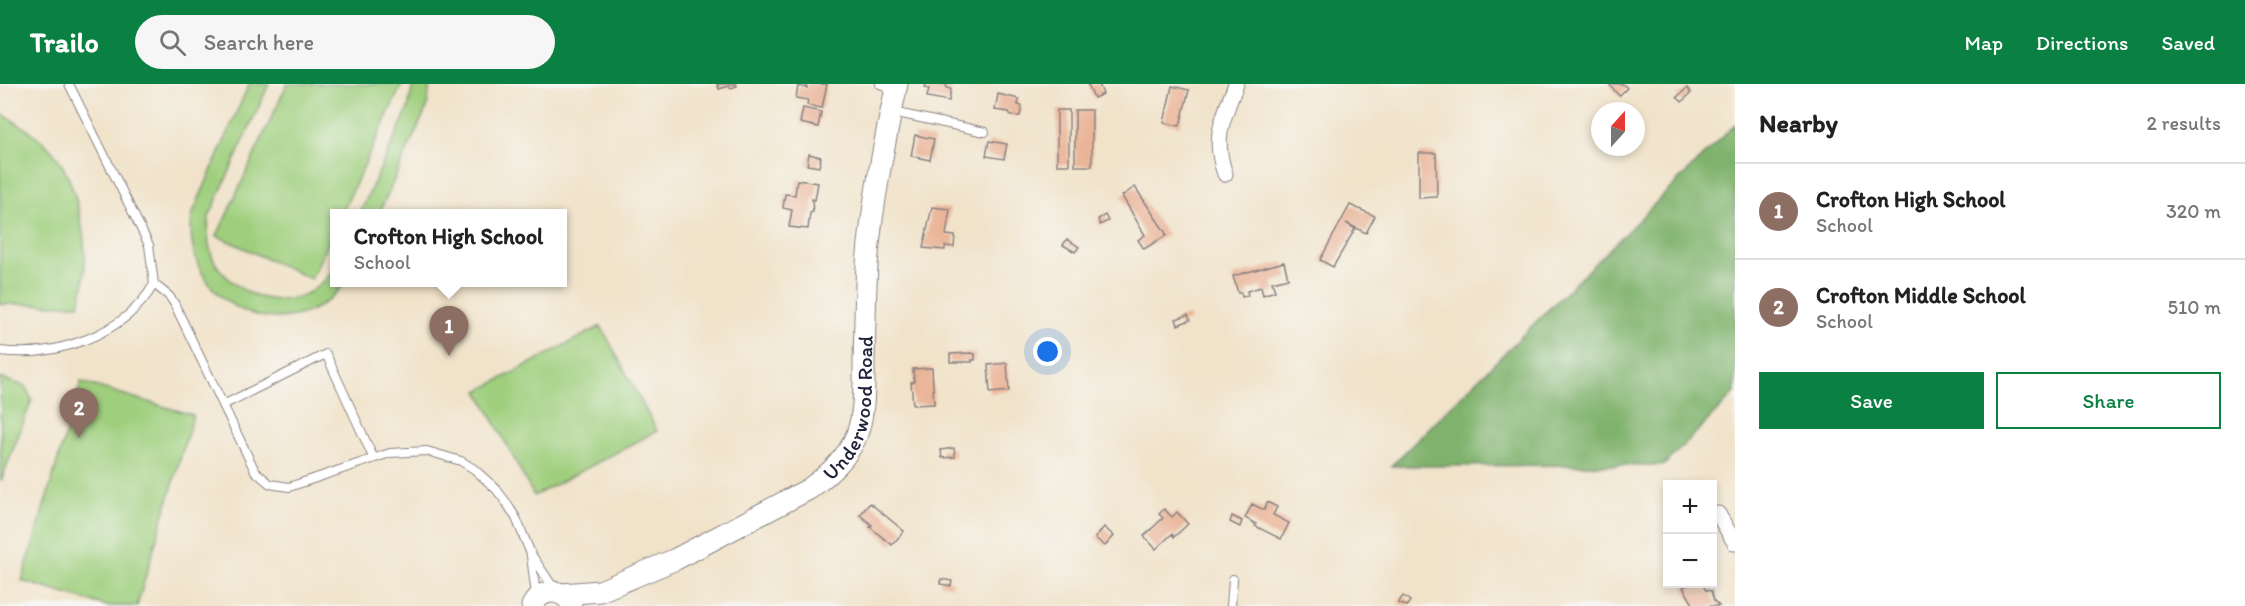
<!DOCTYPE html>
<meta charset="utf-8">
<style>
:root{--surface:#fff;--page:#f6f6f6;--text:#222;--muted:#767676;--line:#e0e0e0;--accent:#0b8043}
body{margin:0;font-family:Itim,sans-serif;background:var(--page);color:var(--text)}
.controls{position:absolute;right:18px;bottom:18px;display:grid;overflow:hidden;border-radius:0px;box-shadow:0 3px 9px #0003}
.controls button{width:54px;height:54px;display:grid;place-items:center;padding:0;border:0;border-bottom:2px solid var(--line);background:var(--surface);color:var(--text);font:30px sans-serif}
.compass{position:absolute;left:1591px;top:18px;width:54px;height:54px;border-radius:50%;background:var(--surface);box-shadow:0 3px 9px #0003;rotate:21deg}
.you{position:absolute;left:1048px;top:268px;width:21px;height:21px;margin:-15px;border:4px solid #fff;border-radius:50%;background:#1a73e8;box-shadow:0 0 0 9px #1a73e833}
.badge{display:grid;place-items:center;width:39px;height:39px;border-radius:50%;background:var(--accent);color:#fff;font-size:20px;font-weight:700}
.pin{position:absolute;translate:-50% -50px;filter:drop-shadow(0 2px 3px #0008)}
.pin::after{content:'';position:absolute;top:32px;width:21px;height:18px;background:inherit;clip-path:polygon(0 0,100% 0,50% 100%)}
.popup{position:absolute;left:330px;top:125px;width:237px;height:78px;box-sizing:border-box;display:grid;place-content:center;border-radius:0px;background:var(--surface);filter:drop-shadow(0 2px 4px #0005);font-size:20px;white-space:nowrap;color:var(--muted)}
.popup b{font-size:22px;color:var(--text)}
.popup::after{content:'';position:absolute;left:50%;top:100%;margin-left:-12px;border:12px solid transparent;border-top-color:var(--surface)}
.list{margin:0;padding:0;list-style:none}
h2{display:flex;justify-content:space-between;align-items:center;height:78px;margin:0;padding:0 24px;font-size:26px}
h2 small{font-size:20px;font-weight:400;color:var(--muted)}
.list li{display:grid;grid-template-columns:39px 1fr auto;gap:18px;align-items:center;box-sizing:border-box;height:96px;padding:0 24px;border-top:2px solid var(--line)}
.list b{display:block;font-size:22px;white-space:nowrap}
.list p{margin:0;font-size:20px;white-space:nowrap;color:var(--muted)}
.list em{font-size:20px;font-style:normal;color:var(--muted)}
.actions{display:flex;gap:12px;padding:18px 24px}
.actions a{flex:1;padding:14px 0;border:2px solid var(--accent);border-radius:0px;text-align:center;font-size:21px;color:var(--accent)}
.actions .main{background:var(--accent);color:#fff}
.icon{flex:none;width:33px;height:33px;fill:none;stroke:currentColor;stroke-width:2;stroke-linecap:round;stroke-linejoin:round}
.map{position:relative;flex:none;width:1735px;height:522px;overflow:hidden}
header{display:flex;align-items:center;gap:36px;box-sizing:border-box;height:84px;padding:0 30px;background:var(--accent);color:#fff}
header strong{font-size:28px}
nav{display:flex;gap:33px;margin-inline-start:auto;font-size:21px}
.search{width:420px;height:54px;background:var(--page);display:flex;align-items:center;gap:15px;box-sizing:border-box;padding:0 21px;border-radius:33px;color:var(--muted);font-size:22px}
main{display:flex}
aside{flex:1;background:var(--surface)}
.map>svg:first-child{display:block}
.green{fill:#9fcf7d;stroke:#60785c;stroke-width:1.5}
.forest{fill:#7fb26c;stroke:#506a54;stroke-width:1.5}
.building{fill:#eab497}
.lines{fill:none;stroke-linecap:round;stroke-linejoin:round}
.lane-casing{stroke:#8a8282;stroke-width:10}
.street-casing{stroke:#8a8282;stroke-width:17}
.secondary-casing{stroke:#8a8282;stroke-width:23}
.lane{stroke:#fff;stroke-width:8}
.street{stroke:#fff;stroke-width:15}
.secondary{stroke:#fff;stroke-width:21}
.labels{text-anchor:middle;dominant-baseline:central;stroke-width:6;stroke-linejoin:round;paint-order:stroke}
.street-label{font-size:21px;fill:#22223b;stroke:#f6f6f2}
</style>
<header>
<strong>Trailo</strong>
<div class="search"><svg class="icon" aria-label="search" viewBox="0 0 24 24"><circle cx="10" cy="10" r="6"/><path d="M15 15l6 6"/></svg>Search here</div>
<nav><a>Map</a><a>Directions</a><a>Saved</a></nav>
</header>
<main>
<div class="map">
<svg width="1735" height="522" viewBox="0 0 1735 522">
<rect width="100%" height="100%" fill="#f6f6f2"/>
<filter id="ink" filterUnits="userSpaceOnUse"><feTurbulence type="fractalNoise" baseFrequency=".0167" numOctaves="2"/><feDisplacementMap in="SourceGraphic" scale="12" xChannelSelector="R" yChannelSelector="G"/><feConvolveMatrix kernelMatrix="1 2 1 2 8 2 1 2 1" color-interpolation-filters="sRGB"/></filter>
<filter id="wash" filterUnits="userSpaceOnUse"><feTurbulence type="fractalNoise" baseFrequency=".008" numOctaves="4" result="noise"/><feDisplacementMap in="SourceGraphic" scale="24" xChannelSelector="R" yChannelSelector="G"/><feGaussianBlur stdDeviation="1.35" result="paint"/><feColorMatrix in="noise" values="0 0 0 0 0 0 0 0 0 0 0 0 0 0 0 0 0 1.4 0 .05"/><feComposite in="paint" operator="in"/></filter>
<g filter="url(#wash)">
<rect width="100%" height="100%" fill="#f1e3ca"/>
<g class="green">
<path d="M 249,0 L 269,0 L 209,133 C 208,145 207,157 211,169 C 214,180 221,188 229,195 C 262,226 312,223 335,182 L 335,198 L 345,199 C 287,272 180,221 192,131 Z"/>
<path d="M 287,0 L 402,0 L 342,129 L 335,130 L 335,144 L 311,195 L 217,152 Z"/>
<path d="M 413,0 L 430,0 L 427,23 L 379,129 L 360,129 L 408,25 Z"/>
<path d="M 0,29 C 18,39 38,51 52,67 C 77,95 88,157 84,194 C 84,203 81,212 79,221 L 0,220 Z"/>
<path d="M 601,242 L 657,347 L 534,412 L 478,307 Z"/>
<path d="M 0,294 L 25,302 L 32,316 L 1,397 Z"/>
<path d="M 81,298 L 193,331 L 137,522 L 107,522 L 22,497 Z"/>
</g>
<path class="forest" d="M 1735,40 L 1735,309 L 1664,381 L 1391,382 Z"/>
<g id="blocks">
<g class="building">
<path d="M 717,0 L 736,0 L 737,2 L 730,4 L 729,2 L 719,5 Z"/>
<path d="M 807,0 L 827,0 L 822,24 L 807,21 L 808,16 L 796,14 L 798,2 L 807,4 Z"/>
<path d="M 926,0 L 947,0 L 946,4 L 951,5 L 949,17 L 927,13 L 929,5 L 925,4 Z"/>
<path d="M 1088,0 L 1099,0 L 1103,10 L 1094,14 Z"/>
<path d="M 1609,0 L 1623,0 L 1627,4 L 1619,12 Z"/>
<path d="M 1172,2 L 1189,6 L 1180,42 L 1164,39 Z"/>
<path d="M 1687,4 L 1691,9 L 1682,18 L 1677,13 Z"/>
<path d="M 998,10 L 1019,15 L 1018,21 L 1022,22 L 1020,32 L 1011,32 L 1009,28 L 995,26 Z"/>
<path d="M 803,24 L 821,28 L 818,43 L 800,39 Z"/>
<rect x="1057" y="26" width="12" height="55"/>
<rect x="1075" y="26" width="17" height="56"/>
<path d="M 915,51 L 934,55 L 930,76 L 911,72 Z"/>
<path d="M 989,57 L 1007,60 L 1004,75 L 986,72 Z"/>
<path d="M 1419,69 L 1436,69 L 1437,113 L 1419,114 Z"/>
<path d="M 809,70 L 821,73 L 819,83 L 807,81 Z"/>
<path d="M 797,96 L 818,99 L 815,116 L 812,115 L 813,128 L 810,129 L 808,145 L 789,143 L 792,126 L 783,124 L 785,110 L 795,111 Z"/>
<path d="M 1135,103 L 1167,151 L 1144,165 L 1138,156 L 1145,151 L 1122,112 Z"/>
<path d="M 1350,121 L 1375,132 L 1366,149 L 1346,139 L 1355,145 L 1333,183 L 1320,176 Z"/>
<path d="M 932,123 L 950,125 L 946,151 L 955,152 L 954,163 L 945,162 L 945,166 L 923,164 Z"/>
<path d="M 1105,131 L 1108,137 L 1100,141 L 1098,135 Z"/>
<path d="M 1067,155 L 1079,163 L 1075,168 L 1063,161 Z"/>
<path d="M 1284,178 L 1288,194 L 1272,198 L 1275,207 L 1263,211 L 1261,203 L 1247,207 L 1248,212 L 1242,213 L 1241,209 L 1238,209 L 1233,192 Z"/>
<path d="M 1188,231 L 1190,236 L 1178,241 L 1176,235 Z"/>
<path d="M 971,269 L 975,270 L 975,276 L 972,276 L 972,278 L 950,278 L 950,270 Z"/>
<path d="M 1007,279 L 1009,307 L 990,309 L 988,281 Z"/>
<path d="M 932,284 L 934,320 L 913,321 L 911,298 L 914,298 L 913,285 Z"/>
<path d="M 954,364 L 955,373 L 942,374 L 941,366 Z"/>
<path d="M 1267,418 L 1277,423 L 1273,431 L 1289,439 L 1281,455 L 1255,442 L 1256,440 L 1245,434 L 1252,420 L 1264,426 Z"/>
<path d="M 870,419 L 904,447 L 892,461 L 870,443 L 872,441 L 860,431 Z"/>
<path d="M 1164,425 L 1172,433 L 1177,428 L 1188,440 L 1174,453 L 1172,450 L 1156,465 L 1144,452 L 1163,434 L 1159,430 Z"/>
<path d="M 1232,432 L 1242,437 L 1240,443 L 1230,438 Z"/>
<path d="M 1104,443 L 1114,452 L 1105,462 L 1095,454 Z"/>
<path d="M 941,495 L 952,497 L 951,502 L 940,500 Z"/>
<path d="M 1690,500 L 1702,500 L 1706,506 L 1711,507 L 1714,517 L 1719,522 L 1694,522 L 1683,503 Z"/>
<path d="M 1403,512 L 1410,517 L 1407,522 L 1398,519 Z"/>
</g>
</g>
</g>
<g filter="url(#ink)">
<use href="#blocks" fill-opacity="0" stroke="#8a8282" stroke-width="1.5"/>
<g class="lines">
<defs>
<g id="lane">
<path d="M 880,0 L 894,5"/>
<path d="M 893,28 L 985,48"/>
<path d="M 154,200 L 169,212 L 174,219 L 255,387 L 270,400 L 289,403 L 390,369 L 427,367 L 461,377 L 474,385 L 496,405 L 506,418 L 516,434 L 531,470 L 555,506"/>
<path d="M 0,267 C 55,274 125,251 154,200 L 149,161 L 69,0"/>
<path d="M 223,321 L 326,270 L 373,373"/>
<path d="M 531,472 L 536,511"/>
<path d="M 1231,522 L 1233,495"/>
</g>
<g id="street">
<path d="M 1225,90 C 1212,53 1223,35 1236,0"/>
<path d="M 1718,430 L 1735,459"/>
</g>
<g id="secondary">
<path id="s1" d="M 562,510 L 600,507 L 676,475 L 809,405 C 829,390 848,374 857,350 C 865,328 864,301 864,277 C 865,245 865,213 867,181 C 872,120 884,60 897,0"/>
<path d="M 532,522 C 541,505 560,503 571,519"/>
</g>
</defs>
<use href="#lane" class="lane-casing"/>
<use href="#street" class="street-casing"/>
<use href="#secondary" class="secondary-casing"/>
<use href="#lane" class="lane"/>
<use href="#street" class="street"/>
<use href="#secondary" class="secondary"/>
</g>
</g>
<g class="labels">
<g class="street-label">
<text stroke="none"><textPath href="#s1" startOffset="368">Underwood Road</textPath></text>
</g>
</g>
</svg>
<div class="controls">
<button>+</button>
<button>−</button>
</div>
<svg class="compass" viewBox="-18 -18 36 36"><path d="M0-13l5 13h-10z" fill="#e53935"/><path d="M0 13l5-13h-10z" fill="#767676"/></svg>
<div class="you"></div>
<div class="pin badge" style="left:449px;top:272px;background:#8d6e63">1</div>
<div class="popup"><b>Crofton High School</b>School</div>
<div class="pin badge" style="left:79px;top:354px;background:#8d6e63">2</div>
</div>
<aside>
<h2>Nearby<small>2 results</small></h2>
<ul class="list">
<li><span class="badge" style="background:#8d6e63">1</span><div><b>Crofton High School</b><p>School</p></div><em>320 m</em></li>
<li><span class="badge" style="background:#8d6e63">2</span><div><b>Crofton Middle School</b><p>School</p></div><em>510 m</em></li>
</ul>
<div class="actions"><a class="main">Save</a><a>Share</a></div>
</aside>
</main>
